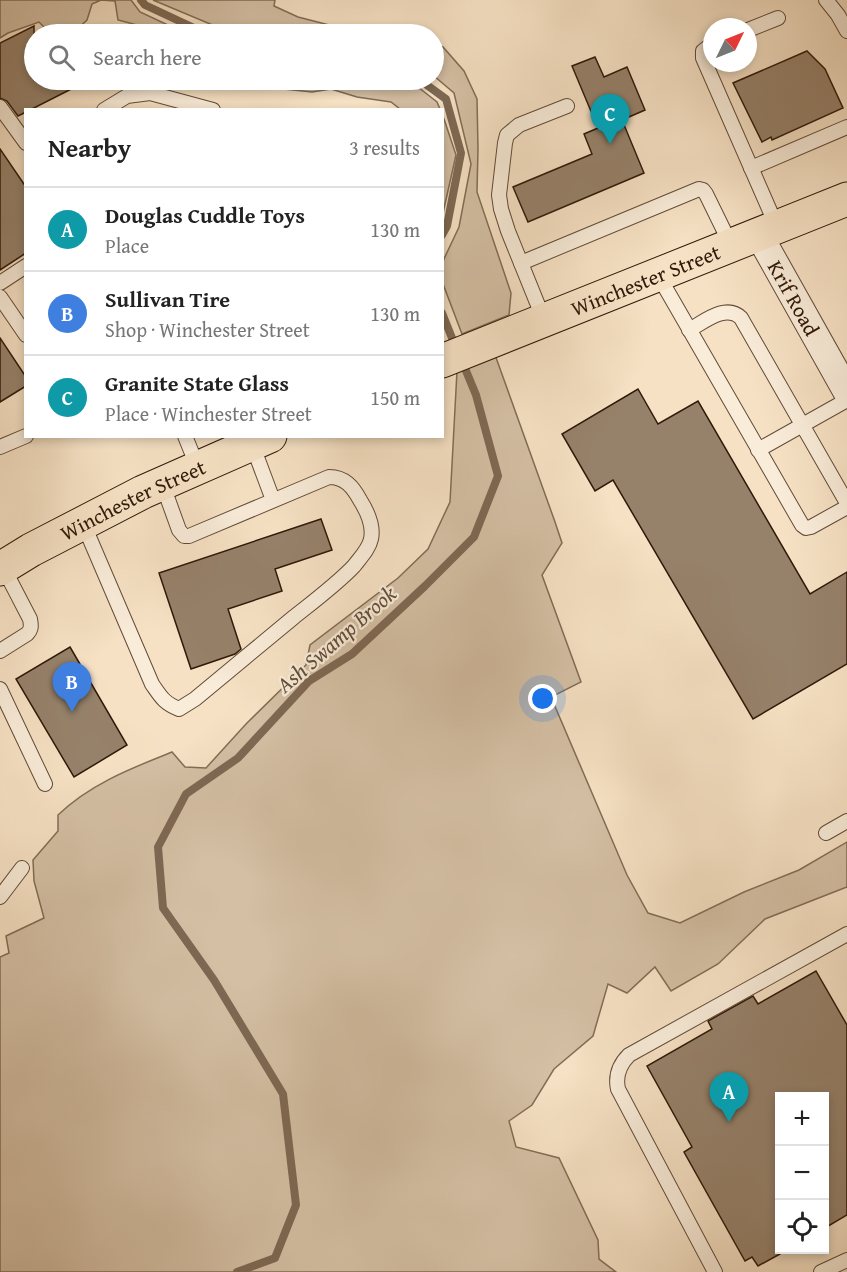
<!DOCTYPE html>
<meta charset="utf-8">
<style>
:root{--surface:#fff;--page:#f2f2f2;--text:#222;--muted:#767676;--line:#e0e0e0;--accent:#8f2418}
body{margin:0;font-family:"Gentium Book Plus",serif;background:var(--page);color:var(--text)}
.controls{position:absolute;right:18px;bottom:18px;display:grid;overflow:hidden;border-radius:0px;box-shadow:0 3px 9px #0003}
.controls button{width:54px;height:54px;display:grid;place-items:center;padding:0;border:0;border-bottom:2px solid var(--line);background:var(--surface);color:var(--text);font:30px sans-serif}
.compass{position:absolute;left:703px;top:18px;width:54px;height:54px;border-radius:50%;background:var(--surface);box-shadow:0 3px 9px #0003;rotate:47deg}
.you{position:absolute;left:543px;top:699px;width:21px;height:21px;margin:-15px;border:4px solid #fff;border-radius:50%;background:#1a73e8;box-shadow:0 0 0 9px #1a73e833}
.badge{display:grid;place-items:center;width:39px;height:39px;border-radius:50%;background:var(--accent);color:#fff;font-size:20px;font-weight:700}
.pin{position:absolute;translate:-50% -50px;filter:drop-shadow(0 2px 3px #0008)}
.pin::after{content:'';position:absolute;top:32px;width:21px;height:18px;background:inherit;clip-path:polygon(0 0,100% 0,50% 100%)}
.list{margin:0;padding:0;list-style:none}
h2{display:flex;justify-content:space-between;align-items:center;height:78px;margin:0;padding:0 24px;font-size:26px}
h2 small{font-size:20px;font-weight:400;color:var(--muted)}
.list li{display:grid;grid-template-columns:39px 1fr auto;gap:18px;align-items:center;box-sizing:border-box;height:84px;padding:0 24px;border-top:2px solid var(--line)}
.list b{display:block;font-size:22px;white-space:nowrap}
.list p{margin:0;font-size:20px;white-space:nowrap;color:var(--muted)}
.list em{font-size:20px;font-style:normal;color:var(--muted)}
.icon{flex:none;width:33px;height:33px;fill:none;stroke:currentColor;stroke-width:2;stroke-linecap:round;stroke-linejoin:round}
.map{position:relative;flex:none;width:847px;height:1272px;overflow:hidden}
.search{position:absolute;background:var(--surface);box-shadow:0 3px 9px #0003;left:24px;top:24px;width:420px;height:66px;display:flex;align-items:center;gap:15px;box-sizing:border-box;padding:0 21px;border-radius:33px;color:var(--muted);font-size:22px}
.panel{position:absolute;background:var(--surface);box-shadow:0 3px 9px #0003;left:24px;top:108px;width:420px;height:330px;border-radius:0px}
.map>svg:first-child{display:block}
.green{fill:#d4bfa4;stroke:#826c56;stroke-width:1.5}
.lines{fill:none;stroke-linecap:round;stroke-linejoin:round}
.stream{stroke:#7e6853;stroke-width:8}
.building{fill:#96816a;stroke:#2f1909;stroke-width:1.5}
.service-casing{stroke:#614b38;stroke-width:16}
.minor-casing{stroke:#614b38;stroke-width:29}
.primary-casing{stroke:#2f1909;stroke-width:35}
.service{stroke:#f9ecd9;stroke-width:14}
.minor{stroke:#f9ecd9;stroke-width:27}
.primary{stroke:#f6e1c4;stroke-width:33}
.labels{text-anchor:middle;dominant-baseline:central;stroke-width:4.5;stroke-linejoin:round;paint-order:stroke}
.street-label{font-size:21px;fill:#2f1909;stroke:#f9ecd9}
.water-label{font-size:22px;font-style:italic;fill:#634e3a;stroke:#f9ecd9}
</style>
<div class="map">
<svg width="847" height="1272" viewBox="0 0 847 1272">
<rect width="100%" height="100%" fill="#f6e1c4"/>
<filter id="stains"><feTurbulence type="fractalNoise" baseFrequency=".00333" numOctaves="4"/><feColorMatrix values="0 0 0 0 .2 0 0 0 0 .09 0 0 0 0 .02 0 0 0 .5 -.17"/></filter>
<radialGradient id="worn" r=".72"><stop offset=".6" stop-color="#630" stop-opacity="0"/><stop offset="1" stop-color="#630" stop-opacity=".3"/></radialGradient>
<g class="green">
<path d="M 0,0 L 131,0 L 140,12 L 187,34 L 166,34 L 163,32 L 118,20 L 115,1 L 101,0 L 92,4 L 87,20 L 72,34 L 51,34 L 39,22 L 8,33 L 0,38 Z"/>
<path d="M 153,0 L 275,0 L 274,6 L 298,17 L 337,27 L 407,34 L 234,34 Z"/>
<path d="M 434,44 L 443,47 L 464,71 L 477,99 L 478,149 L 477,192 L 511,293 L 509,315 L 462,334 L 443,284 L 443,261 L 459,227 L 471,164 L 454,93 L 434,76 Z"/>
<path d="M 235,80 L 409,80 L 437,102 L 440,109 L 400,109 L 391,102 L 357,97 L 331,89 L 312,92 L 265,87 Z"/>
<path d="M 443,116 L 456,155 L 443,213 L 442,116 Z"/>
<path d="M 494,352 L 555,522 L 562,543 L 542,575 L 581,682 L 551,697 L 627,875 L 648,913 L 680,923 L 744,892 L 799,870 L 847,842 L 847,887 L 765,919 L 718,964 L 671,991 L 655,967 L 627,993 L 608,984 L 593,1036 L 554,1069 L 532,1105 L 509,1121 L 516,1147 L 559,1158 L 598,1240 L 599,1259 L 616,1272 L 0,1272 L 0,957 L 9,953 L 6,936 L 44,918 L 34,881 L 33,860 L 58,831 L 58,815 C 90,784 132,768 172,752 L 185,767 L 206,768 L 246,724 L 306,665 L 310,645 L 398,578 L 428,549 L 450,502 L 457,371 Z"/>
</g>
<g class="lines">
<g class="stream">
<path d="M 141,0 L 145,5 L 207,34"/>
<path d="M 420,80 L 446,99 L 461,153 L 447,226 L 442,235"/>
<path d="M 442,313 L 456,348"/>
<path d="M 237,1272 L 275,1258 L 296,1205 L 283,1094 L 214,980 L 163,908 L 158,847 L 186,794 L 238,758 L 309,681 L 352,654 L 425,586 L 474,537 L 498,476 L 476,395 L 462,361"/>
</g>
</g>
<g class="building">
<path d="M 34,26 L 34,80 L 89,80 L 30,110 L 26,110 L 26,112 L 18,116 L 7,101 L 0,98 L 0,43 Z"/>
<path d="M 807,51 L 825,69 L 843,108 L 772,140 L 771,137 L 762,142 L 733,83 Z"/>
<path d="M 595,57 L 604,77 L 627,67 L 645,110 L 622,120 L 644,173 L 528,222 L 513,187 L 592,154 L 584,134 L 598,128 L 572,66 Z"/>
<path d="M 0,149 L 26,187 L 26,253 L 0,270 Z"/>
<path d="M 0,338 L 26,377 L 26,386 L 0,402 Z"/>
<path d="M 638,389 L 658,424 L 698,401 L 810,594 L 847,572 L 847,664 L 753,719 L 613,480 L 595,491 L 562,434 Z"/>
<path d="M 321,519 L 332,550 L 275,569 L 282,591 L 228,609 L 241,649 L 235,654 L 191,669 L 159,573 Z"/>
<path d="M 70,647 L 127,745 L 74,777 L 16,679 Z"/>
<path d="M 816,971 L 847,1025 L 847,1215 L 825,1228 L 825,1096 L 780,1096 L 780,1254 L 758,1266 L 752,1257 L 745,1261 L 684,1152 L 692,1147 L 647,1066 L 712,1029 L 708,1021 L 753,996 L 758,1004 Z"/>
</g>
<g class="lines">
<defs>
<g id="service">
<path d="M 826,0 L 838,15 L 847,31"/>
<path d="M 748,30 L 778,18"/>
<path d="M 712,44 L 703,51 L 703,58 L 777,227"/>
<path d="M 0,107 L 26,143"/>
<path d="M 104,110 L 127,96 L 150,93 L 213,110"/>
<path d="M 751,168 L 847,127"/>
<path d="M 521,263 L 699,189 L 703,190 L 706,194 L 731,245"/>
<path d="M 658,275 L 802,525 L 806,528 L 811,527 L 847,507"/>
<path d="M 0,283 L 26,266"/>
<path d="M 0,297 L 26,335"/>
<path d="M 544,320 L 508,231 L 501,209 L 499,195 L 505,143 L 507,135 L 519,125 L 567,106"/>
<path d="M 689,330 C 704,322 726,303 741,318 L 847,503"/>
<path d="M 185,436 L 198,468"/>
<path d="M 252,444 L 273,500"/>
<path d="M 0,447 L 26,436"/>
<path d="M 758,450 L 847,400"/>
<path d="M 83,523 L 152,684 C 161,697 164,703 179,709 L 195,699 C 228,672 261,644 294,617 C 313,602 338,583 354,566 C 360,558 369,549 371,539 C 374,525 367,511 360,500 C 353,487 345,477 329,477 L 189,536 L 184,536 L 179,530 L 162,483"/>
<path d="M 0,651 L 27,634 C 32,629 31,625 30,619 L 3,567"/>
<path d="M 0,689 L 45,784"/>
<path d="M 826,833 L 847,821"/>
<path d="M 0,897 L 22,868"/>
<path d="M 715,1272 L 618,1089 C 615,1075 620,1064 629,1055 L 847,934"/>
<path d="M 821,1272 L 847,1260"/>
</g>
<g id="minor">
<path id="s1" d="M 759,235 L 847,392"/>
</g>
<g id="primary">
<path id="s2" d="M 442,361 L 847,199"/>
<path id="s3" d="M 0,569 L 31,550 L 143,492 L 270,436"/>
</g>
</defs>
<use href="#service" class="service-casing"/>
<use href="#minor" class="minor-casing"/>
<use href="#primary" class="primary-casing"/>
<use href="#service" class="service"/>
<use href="#minor" class="minor"/>
<use href="#primary" class="primary"/>
</g>
<g class="labels">
<g class="street-label">
<text stroke="none"><textPath href="#s2" startOffset="219">Winchester Street</textPath></text>
<text stroke="none"><textPath href="#s1" startOffset="72">Krif Road</textPath></text>
<text stroke="none"><textPath href="#s3" startOffset="150">Winchester Street</textPath></text>
</g>
<g class="water-label">
<text transform="translate(336 639) rotate(-41)">Ash Swamp Brook</text>
</g>
</g>
<rect width="100%" height="100%" filter="url(#stains)"/>
<rect width="100%" height="100%" fill="url(#worn)"/>
</svg>
<div class="controls">
<button>+</button>
<button>−</button>
<button><svg class="icon" aria-label="locate" viewBox="0 0 24 24"><circle cx="12" cy="12" r="6"/><path d="M12 2v4M12 18v4M2 12h4M18 12h4"/></svg></button>
</div>
<svg class="compass" viewBox="-18 -18 36 36"><path d="M0-13l5 13h-10z" fill="#e53935"/><path d="M0 13l5-13h-10z" fill="#767676"/></svg>
<div class="you"></div>
<div class="pin badge" style="left:729px;top:1122px;background:#0f9aa8">A</div>
<div class="pin badge" style="left:72px;top:712px;background:#3f7fe0">B</div>
<div class="pin badge" style="left:610px;top:144px;background:#0f9aa8">C</div>
<div class="search"><svg class="icon" aria-label="search" viewBox="0 0 24 24"><circle cx="10" cy="10" r="6"/><path d="M15 15l6 6"/></svg>Search here</div>
<section class="panel">
<h2>Nearby<small>3 results</small></h2>
<ul class="list">
<li><span class="badge" style="background:#0f9aa8">A</span><div><b>Douglas Cuddle Toys</b><p>Place</p></div><em>130 m</em></li>
<li><span class="badge" style="background:#3f7fe0">B</span><div><b>Sullivan Tire</b><p>Shop · Winchester Street</p></div><em>130 m</em></li>
<li><span class="badge" style="background:#0f9aa8">C</span><div><b>Granite State Glass</b><p>Place · Winchester Street</p></div><em>150 m</em></li>
</ul>
</section>
</div>
